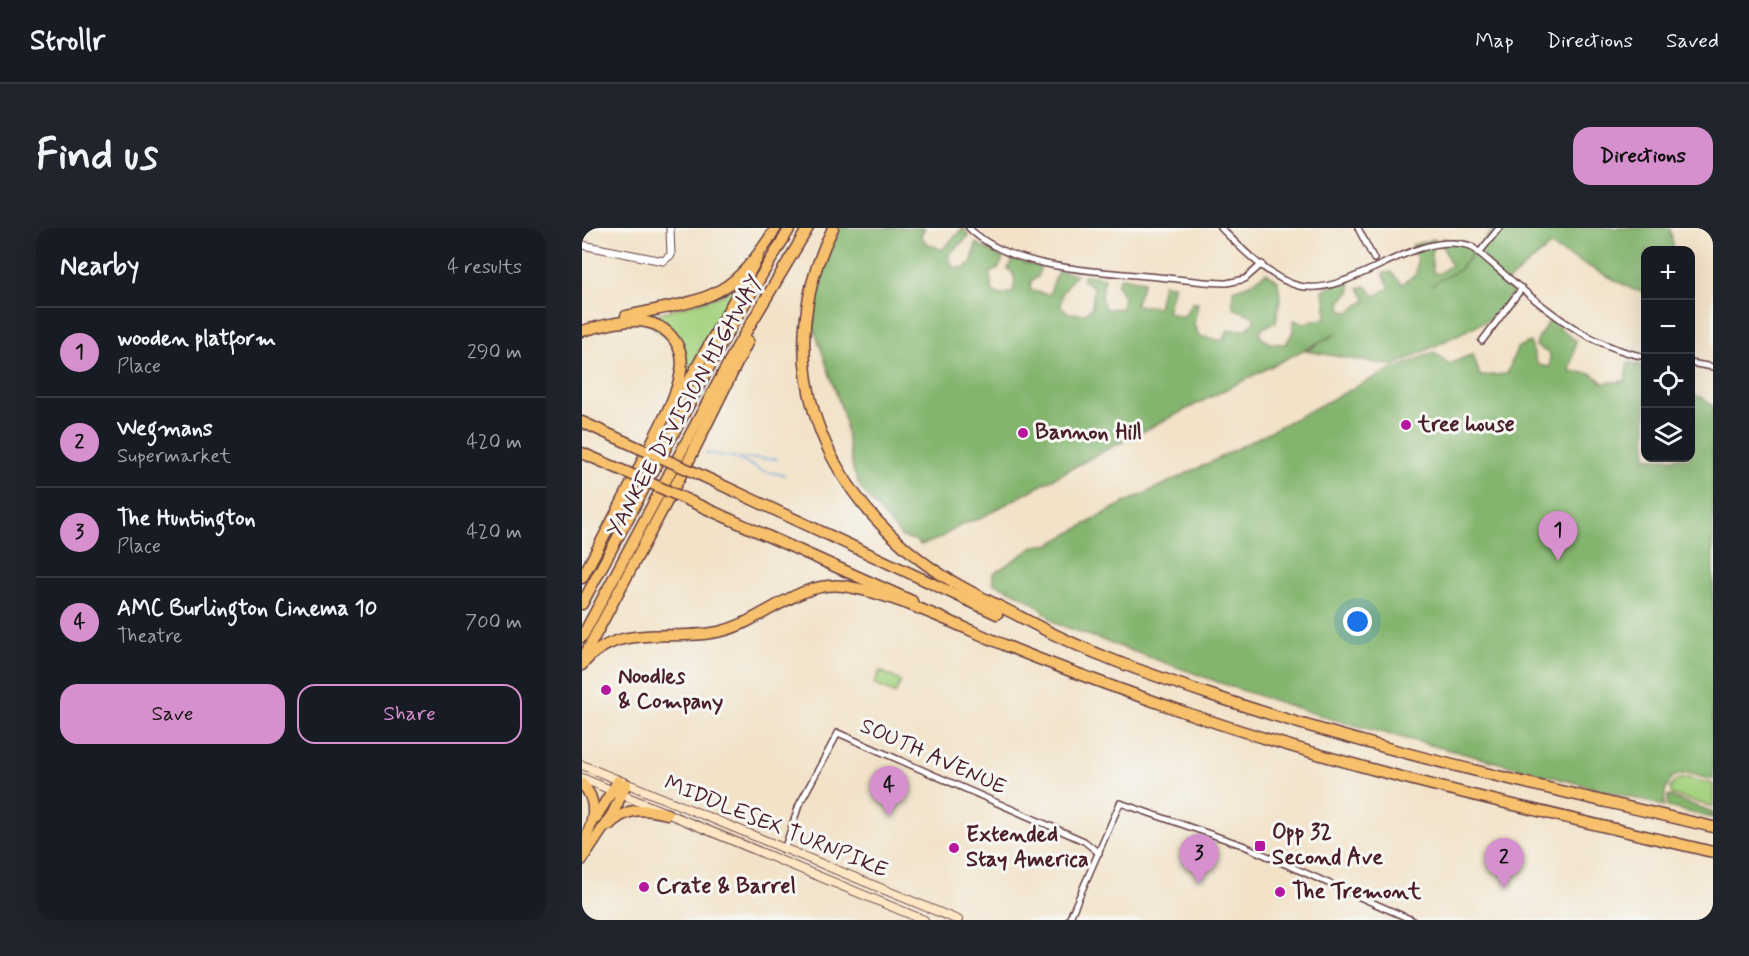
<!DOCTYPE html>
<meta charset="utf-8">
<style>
:root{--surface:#171b24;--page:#20242c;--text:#f1f3f6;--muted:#9ea1a6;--line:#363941;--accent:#d690ce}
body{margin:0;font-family:Mynerve,sans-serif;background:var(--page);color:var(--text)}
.controls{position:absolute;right:18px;top:18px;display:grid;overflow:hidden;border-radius:12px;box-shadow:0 6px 24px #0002}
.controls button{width:54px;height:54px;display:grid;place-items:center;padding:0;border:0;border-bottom:2px solid var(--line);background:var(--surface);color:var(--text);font:30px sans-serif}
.you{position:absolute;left:776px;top:394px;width:21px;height:21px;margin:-15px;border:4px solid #fff;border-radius:50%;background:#1a73e8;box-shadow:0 0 0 9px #1a73e833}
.badge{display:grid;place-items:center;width:39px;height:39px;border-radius:50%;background:var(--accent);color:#111;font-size:20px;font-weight:700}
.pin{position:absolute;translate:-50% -50px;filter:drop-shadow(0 2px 3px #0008)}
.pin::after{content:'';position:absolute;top:32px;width:21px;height:18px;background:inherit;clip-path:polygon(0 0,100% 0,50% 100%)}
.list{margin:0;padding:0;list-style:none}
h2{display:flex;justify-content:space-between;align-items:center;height:78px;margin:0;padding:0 24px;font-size:26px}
h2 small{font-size:20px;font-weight:400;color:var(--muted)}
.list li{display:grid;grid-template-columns:39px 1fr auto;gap:18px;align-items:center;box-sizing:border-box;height:90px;padding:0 24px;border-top:2px solid var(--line)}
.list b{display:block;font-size:22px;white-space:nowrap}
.list p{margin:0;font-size:20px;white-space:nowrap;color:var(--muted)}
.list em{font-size:20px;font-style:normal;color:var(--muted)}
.actions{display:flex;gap:12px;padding:18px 24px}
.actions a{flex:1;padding:14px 0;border:2px solid var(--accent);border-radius:18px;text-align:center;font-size:21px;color:var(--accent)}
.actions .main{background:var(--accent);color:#111}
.icon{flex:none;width:33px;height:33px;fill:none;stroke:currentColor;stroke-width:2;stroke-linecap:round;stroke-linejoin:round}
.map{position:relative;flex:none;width:1131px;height:692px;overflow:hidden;border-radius:18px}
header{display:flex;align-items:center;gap:36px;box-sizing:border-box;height:84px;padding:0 30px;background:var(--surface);border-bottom:2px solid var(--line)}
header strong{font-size:28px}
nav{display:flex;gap:33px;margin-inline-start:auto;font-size:21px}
.intro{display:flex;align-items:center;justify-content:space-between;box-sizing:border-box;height:144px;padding:0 36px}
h1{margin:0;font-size:42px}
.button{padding:15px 27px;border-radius:18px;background:var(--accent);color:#111;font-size:21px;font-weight:700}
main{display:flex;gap:36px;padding:0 36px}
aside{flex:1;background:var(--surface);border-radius:18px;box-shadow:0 6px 24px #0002}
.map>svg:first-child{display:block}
.green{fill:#a5d380;stroke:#787956;stroke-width:1.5}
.forest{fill:#84b56e;stroke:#676a4c;stroke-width:1.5}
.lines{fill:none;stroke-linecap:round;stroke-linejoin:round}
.stream{stroke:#6aa6db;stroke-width:1.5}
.minor-casing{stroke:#633c43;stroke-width:8}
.tertiary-casing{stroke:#633c43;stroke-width:9}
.secondary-casing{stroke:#633c43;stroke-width:10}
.motorway-casing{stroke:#633c43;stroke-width:13}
.minor{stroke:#fff;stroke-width:5}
.tertiary{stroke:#fff;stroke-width:7}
.secondary{stroke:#fce6c4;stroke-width:8}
.motorway{stroke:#f7c06c;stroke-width:10}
.motorway-bridge-casing{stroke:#633c43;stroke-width:13;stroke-linecap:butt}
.motorway-bridge{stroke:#f7c06c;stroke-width:10}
.poi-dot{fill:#b5179e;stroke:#f6f6f2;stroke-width:2}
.labels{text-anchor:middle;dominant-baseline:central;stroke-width:6;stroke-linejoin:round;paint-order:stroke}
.street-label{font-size:22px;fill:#4a1f2b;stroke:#f6f6f2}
.poi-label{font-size:22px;font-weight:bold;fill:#4a1f2b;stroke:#f6f6f2;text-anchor:start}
</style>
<header>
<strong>Strollr</strong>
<nav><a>Map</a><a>Directions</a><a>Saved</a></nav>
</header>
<div class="intro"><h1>Find us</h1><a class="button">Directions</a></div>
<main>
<aside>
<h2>Nearby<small>4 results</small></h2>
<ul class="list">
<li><span class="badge">1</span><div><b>wooden platform</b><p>Place</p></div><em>290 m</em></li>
<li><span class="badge">2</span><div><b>Wegmans</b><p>Supermarket</p></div><em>420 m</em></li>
<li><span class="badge">3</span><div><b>The Huntington</b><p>Place</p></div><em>420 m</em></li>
<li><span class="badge">4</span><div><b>AMC Burlington Cinema 10</b><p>Theatre</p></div><em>700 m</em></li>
</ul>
<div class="actions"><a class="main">Save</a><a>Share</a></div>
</aside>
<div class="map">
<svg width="1131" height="692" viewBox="0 0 1131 692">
<rect width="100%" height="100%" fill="#f6f6f2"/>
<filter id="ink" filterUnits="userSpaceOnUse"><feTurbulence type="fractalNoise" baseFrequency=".0167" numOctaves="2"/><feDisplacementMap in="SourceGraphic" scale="12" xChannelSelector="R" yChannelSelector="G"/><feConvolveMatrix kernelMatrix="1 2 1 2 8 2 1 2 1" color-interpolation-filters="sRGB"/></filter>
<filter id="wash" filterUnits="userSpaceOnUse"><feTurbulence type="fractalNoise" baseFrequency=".008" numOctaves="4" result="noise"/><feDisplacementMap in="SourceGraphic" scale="24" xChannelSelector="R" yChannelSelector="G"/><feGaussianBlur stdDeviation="1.35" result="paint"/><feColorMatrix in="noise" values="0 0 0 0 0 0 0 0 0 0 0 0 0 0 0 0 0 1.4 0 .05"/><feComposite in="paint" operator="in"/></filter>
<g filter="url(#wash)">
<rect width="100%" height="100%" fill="#f2e2c8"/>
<g class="green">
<path d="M 151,60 L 153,61 L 95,165 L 101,123 L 60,90 L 136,69 Z"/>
<path d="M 298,443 L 319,453 L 313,466 L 292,456 Z"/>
<path d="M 1105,550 L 1131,556 L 1131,579 L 1090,567 L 1088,560 L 1094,552 Z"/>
</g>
<g class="forest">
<path d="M 258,0 L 343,0 L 339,7 L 343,14 L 360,22 L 381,0 L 387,8 L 366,27 L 371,39 L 381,40 L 390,34 L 394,15 L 421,30 L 417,40 L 408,45 L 410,63 L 419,67 L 431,64 C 433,55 435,47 426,41 L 431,31 L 458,39 L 456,49 L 449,53 L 448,62 L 467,67 L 476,43 L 494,46 L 480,65 L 479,79 L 487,85 L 503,86 L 510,79 L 512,60 L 500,51 L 503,46 L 523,50 L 519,69 L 523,81 L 540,80 L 542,69 L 535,56 L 539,49 L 562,53 L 553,77 L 576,79 L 581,56 L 592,57 L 585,84 L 601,89 L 611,74 L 616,75 L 612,96 L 617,108 L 641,113 L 646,102 L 663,102 L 673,94 L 671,88 L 651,80 L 651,62 L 668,56 L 684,45 L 696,53 L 698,71 L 694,94 L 679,101 L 678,109 L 688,115 L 704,116 L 711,104 L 711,92 L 723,95 L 744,90 L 744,74 L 740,62 L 767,50 L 769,63 L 758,74 L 761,83 L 767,84 L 784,72 L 777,60 L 784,58 L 793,68 L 808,60 L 801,45 L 809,44 L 820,56 L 834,46 L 835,31 L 830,17 L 853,11 L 849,26 L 851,44 L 856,46 L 869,37 L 860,17 L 860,10 L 880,15 L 891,23 L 877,42 L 849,57 L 877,42 L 912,0 L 1088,0 L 1092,22 L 1064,22 L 1063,63 L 1052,62 L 968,18 L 925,54 L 931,64 L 910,90 L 812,138 L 724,123 L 757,104 L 518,225 L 397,291 C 375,294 362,313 338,317 L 333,312 L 320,309 L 279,261 L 271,242 L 261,185 L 232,100 L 232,74 L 240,42 Z"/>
<path d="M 968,92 L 994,113 L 988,143 L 1011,146 L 1021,155 L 1043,153 L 1046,135 L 1060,138 L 1064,158 L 1064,230 L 1108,230 L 1109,150 L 1109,166 L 1120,170 L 1131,178 L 1131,552 L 1105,545 L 1090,549 L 1083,563 L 1082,578 L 749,491 L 650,459 L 473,395 C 455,374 436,365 411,355 L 411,346 L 453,318 L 469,316 L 534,279 L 631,233 L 787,152 L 852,124 L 867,136 L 891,126 L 898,148 L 925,146 L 935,120 L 948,114 L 956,137 L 968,139 L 968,126 L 954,118 L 956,110 Z"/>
<path d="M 1086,568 L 1131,584 L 1131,590 L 1085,579 Z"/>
</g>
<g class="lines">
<g class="stream">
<path d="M 124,225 L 155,230 L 195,231"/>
<path d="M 156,231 L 180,243 L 203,247"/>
</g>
</g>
</g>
<g filter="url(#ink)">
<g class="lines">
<defs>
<g id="minor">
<path d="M 387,0 C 430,43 519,43 576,49 C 599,51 622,55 645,55 L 663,51 L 680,36"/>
<path d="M 639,0 C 659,20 688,51 717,58 C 769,70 832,0 889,18 C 943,62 993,116 1064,129"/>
<path d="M 776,0 L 792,31"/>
<path d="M 897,25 L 917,0"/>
<path d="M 900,113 L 940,60"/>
<path d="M 1108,135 L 1131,139"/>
<path d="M 202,622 L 217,577 L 256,505 L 502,613 L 517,625"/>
<path d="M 487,692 L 538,575 L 660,617 L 830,692"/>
</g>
<path id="tertiary" d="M 0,17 L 81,33 L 89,27 L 88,0"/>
<g id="secondary">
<path d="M 0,537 L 376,692"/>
<path d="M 0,550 L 342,692"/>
</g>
<g id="motorway">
<path d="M 251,0 C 188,125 233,253 341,334 C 374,359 411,374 448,394 C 505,425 567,446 629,467 C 793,523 963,559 1131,599"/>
<path d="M 44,88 C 127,70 146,75 194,0"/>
<path d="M 0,103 C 30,95 72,81 93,113 C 99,122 101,133 99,143 C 95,172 69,213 57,240 C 39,277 19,314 0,350"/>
<path d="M 92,180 L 176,29"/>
<path d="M 0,194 L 57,220"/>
<path d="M 0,225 L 44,244"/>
<path d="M 114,245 L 415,386"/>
<path d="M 101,270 L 330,373"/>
<path d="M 0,376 L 148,100 L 208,0"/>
<path d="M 0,409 L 155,119 L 226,0"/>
<path d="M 0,432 L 106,234 L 166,113"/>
<path d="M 0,437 C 36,392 92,415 140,403 C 181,393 218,352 262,358 C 313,366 377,398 425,418 C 482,442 546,464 605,485 C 776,544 954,582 1131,624"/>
<path d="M 0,556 C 19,575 10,598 0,619"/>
<path d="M 13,591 L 36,553"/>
<path d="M 27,597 C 45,579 62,580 85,586"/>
<path d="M 0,632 L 31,585 L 44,556"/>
</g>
</defs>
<use href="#minor" class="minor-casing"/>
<use href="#tertiary" class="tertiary-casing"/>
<use href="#secondary" class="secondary-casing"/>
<use href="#motorway" class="motorway-casing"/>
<use href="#minor" class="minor"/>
<use href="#tertiary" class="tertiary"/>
<use href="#secondary" class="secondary"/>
<use href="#motorway" class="motorway"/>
<defs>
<g id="motorway-bridge">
<path d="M 57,220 L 114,245"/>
<path d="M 44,244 L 101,270"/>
</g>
</defs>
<use href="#motorway-bridge" class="motorway-bridge-casing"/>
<use href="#motorway-bridge" class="motorway-bridge"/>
</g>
</g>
<g class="poi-dot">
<circle cx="824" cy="197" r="6"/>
<circle cx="441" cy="205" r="6"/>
<circle cx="24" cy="462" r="6"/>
<rect x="672" y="612" width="12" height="12" rx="3"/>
<circle cx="372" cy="620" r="6"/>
<circle cx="62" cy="659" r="6"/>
<circle cx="698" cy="664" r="6"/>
</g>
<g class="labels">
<g class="street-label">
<text transform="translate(103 178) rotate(-61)">YANKEE DIVISION HIGHWAY</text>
<text transform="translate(351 529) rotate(24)">SOUTH AVENUE</text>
<text transform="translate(194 599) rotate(22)">MIDDLESEX TURNPIKE</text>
</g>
<g class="poi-label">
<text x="836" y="197">tree house</text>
<text x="453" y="205">Bannon Hill</text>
<text x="36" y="449">Noodles<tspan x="36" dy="25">&amp; Company</tspan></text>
<text x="690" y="605">Opp 32<tspan x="690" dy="25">Second Ave</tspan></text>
<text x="384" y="607">Extended<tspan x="384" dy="25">Stay America</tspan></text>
<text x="74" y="659">Crate &amp; Barrel</text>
<text x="710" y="664">The Tremont</text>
</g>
</g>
</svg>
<div class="controls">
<button>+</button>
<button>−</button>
<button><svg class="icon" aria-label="locate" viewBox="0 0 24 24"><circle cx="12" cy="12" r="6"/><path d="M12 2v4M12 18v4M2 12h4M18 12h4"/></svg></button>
<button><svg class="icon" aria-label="layers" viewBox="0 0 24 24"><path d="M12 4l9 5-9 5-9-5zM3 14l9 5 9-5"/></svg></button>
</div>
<div class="you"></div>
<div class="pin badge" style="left:976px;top:333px">1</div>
<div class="pin badge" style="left:922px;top:660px">2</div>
<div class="pin badge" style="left:617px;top:656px">3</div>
<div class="pin badge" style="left:307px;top:588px">4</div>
</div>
</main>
